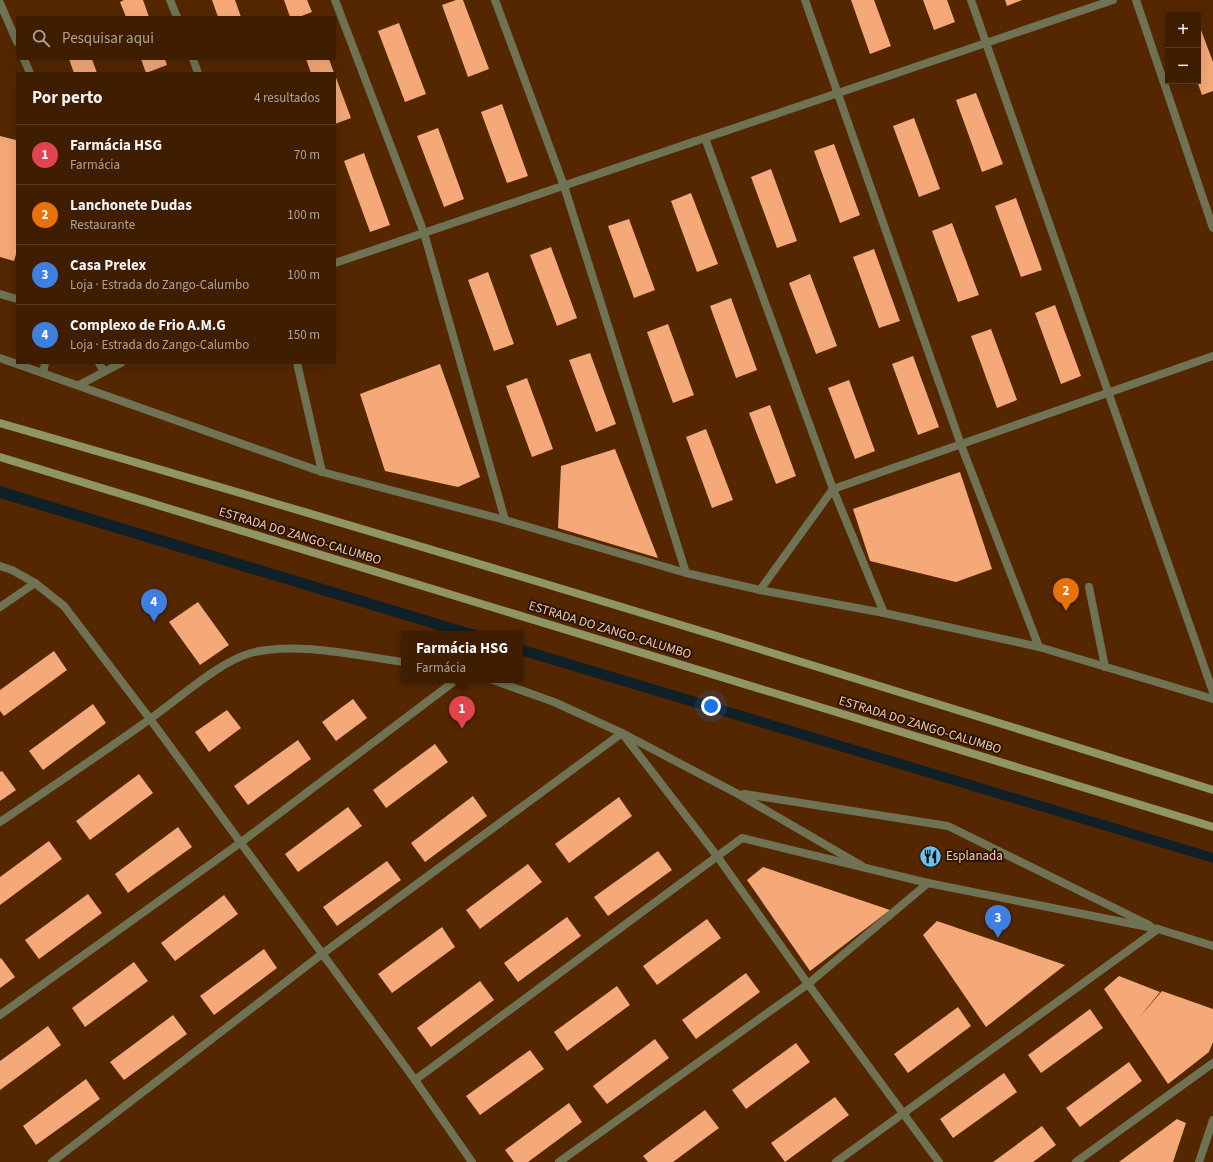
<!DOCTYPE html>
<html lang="pt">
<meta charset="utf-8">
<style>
:root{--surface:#3f1d01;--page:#4a2a10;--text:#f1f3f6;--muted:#ada299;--line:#583b23;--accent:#6ac3f1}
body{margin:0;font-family:"Source Sans 3",sans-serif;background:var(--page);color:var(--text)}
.controls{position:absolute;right:12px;top:12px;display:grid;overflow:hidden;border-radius:0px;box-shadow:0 4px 16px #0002}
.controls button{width:36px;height:36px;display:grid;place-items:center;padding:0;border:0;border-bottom:1px solid var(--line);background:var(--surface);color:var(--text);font:20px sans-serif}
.you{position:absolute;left:711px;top:706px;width:14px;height:14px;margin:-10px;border:3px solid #fff;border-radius:50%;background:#1a73e8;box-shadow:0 0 0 6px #1a73e833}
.badge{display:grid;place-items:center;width:26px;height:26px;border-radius:50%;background:var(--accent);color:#fff;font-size:13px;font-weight:700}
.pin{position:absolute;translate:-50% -33px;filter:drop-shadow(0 1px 2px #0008)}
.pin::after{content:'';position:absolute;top:21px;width:14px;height:12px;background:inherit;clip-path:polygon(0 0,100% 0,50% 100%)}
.popup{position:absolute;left:401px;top:631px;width:122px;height:52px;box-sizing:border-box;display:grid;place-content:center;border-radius:0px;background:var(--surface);filter:drop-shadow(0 1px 3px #0005);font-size:13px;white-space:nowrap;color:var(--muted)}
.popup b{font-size:15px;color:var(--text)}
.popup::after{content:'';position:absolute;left:50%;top:100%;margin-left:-8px;border:8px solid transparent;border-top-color:var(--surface)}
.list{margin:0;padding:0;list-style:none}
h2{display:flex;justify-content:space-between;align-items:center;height:52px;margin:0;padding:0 16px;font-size:17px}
h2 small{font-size:13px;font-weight:400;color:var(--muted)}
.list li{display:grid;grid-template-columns:26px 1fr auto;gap:12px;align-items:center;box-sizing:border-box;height:60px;padding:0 16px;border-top:1px solid var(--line)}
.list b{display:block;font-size:15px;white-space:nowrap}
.list p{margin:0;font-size:13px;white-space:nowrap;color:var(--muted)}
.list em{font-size:13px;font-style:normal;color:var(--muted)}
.icon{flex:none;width:22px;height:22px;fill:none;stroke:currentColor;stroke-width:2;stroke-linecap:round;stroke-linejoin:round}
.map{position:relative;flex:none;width:1213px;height:1162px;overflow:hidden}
.search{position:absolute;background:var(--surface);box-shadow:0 4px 16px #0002;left:16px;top:16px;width:320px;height:44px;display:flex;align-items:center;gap:10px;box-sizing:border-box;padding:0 14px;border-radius:0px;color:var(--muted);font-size:15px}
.panel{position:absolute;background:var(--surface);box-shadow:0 4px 16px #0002;left:16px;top:72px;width:320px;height:292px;border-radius:0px}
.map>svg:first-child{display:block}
.water{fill:#0f2028}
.building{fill:#f5a978}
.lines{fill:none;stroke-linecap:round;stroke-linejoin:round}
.service{stroke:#6f7354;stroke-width:8}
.minor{stroke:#6f7354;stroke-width:8}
.secondary{stroke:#8f9563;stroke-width:8}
.labels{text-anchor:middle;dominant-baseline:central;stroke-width:4;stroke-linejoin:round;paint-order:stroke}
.street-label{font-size:13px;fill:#f1cdb7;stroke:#2e1503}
.poi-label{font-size:13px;fill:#f1cdb7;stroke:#2e1503;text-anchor:start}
</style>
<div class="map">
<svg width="1213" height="1162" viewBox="0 0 1213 1162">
<rect width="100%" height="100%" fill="#542701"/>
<g class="water">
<path d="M 0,486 L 488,634 L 451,634 L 0,498 Z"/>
<path d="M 520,644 L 1213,853 L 1213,863 L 520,655 Z"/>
</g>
<g class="building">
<path d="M 124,0 L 143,0 L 149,17 L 126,17 L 120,2 Z"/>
<path d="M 212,0 L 235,0 L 241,17 L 218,17 Z"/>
<path d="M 284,0 L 307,0 L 312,12 L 299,17 L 290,17 Z"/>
<path d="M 456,0 L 463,0 L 489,69 L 468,77 L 442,5 Z"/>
<path d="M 851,0 L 874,0 L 891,46 L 870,54 Z"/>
<path d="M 923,0 L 947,0 L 955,22 L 934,30 Z"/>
<path d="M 1005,0 L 1022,0 L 1007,6 Z"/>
<path d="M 1198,22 L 1213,62 L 1213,91 L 1202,95 L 1197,81 L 1198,81 Z"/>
<path d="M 399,23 L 426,94 L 405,102 L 378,31 Z"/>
<path d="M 69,59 L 92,59 L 97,73 L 74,73 Z"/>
<path d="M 141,59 L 165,59 L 167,65 L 146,73 Z"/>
<path d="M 306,59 L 329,59 L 334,73 L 311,73 Z"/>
<path d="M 335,75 L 351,118 L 335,124 Z"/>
<path d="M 976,93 L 1003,164 L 982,172 L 956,100 Z"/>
<path d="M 502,104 L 528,176 L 507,183 L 481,112 Z"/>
<path d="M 914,118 L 940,189 L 919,197 L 893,126 Z"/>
<path d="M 438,128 L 464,199 L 444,207 L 417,136 Z"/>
<path d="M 0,136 L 16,140 L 17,143 L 17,251 L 14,261 L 0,257 Z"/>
<path d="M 834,144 L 860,215 L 840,223 L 814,151 Z"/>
<path d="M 364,153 L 390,225 L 370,232 L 344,161 Z"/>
<path d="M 771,169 L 797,241 L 777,248 L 751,177 Z"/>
<path d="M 691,193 L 718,264 L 697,272 L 671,201 Z"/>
<path d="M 1016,198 L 1042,270 L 1021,277 L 995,206 Z"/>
<path d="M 629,219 L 655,290 L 634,298 L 608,226 Z"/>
<path d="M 952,223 L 979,295 L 958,302 L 932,231 Z"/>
<path d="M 551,247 L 577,318 L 557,326 L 530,255 Z"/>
<path d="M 874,249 L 900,321 L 879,328 L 853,257 Z"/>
<path d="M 488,272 L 514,344 L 494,351 L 468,280 Z"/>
<path d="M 810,274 L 837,346 L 816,354 L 789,283 Z"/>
<path d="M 731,298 L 757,370 L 736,378 L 710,306 Z"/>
<path d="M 1055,305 L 1081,376 L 1061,384 L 1035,313 Z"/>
<path d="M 668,324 L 694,395 L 673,403 L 647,332 Z"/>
<path d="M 991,329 L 1017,400 L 997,408 L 971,336 Z"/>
<path d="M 590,353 L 616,424 L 596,432 L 569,360 Z"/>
<path d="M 913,356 L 939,427 L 918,435 L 892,364 Z"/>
<path d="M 440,364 L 480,477 L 458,487 L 385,471 L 360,394 Z"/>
<path d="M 527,378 L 553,449 L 532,457 L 506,386 Z"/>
<path d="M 849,380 L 875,451 L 855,459 L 828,388 Z"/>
<path d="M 770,405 L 796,476 L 776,484 L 749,413 Z"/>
<path d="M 706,429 L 733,500 L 712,508 L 686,437 Z"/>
<path d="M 615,449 L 658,558 L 558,528 L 561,466 Z"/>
<path d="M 960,472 L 992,569 L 956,582 L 870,561 L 853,509 Z"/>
<path d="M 198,602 L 229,645 L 200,665 L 169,622 Z"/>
<path d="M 54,651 L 67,670 L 4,716 L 0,711 L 0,690 Z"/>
<path d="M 353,699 L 367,718 L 336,741 L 322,722 Z"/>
<path d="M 93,704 L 106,723 L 43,770 L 29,751 Z"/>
<path d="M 227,710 L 241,728 L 209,752 L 195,732 Z"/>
<path d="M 298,740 L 311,759 L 248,805 L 234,786 Z"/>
<path d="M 435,744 L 448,762 L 386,808 L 373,790 Z"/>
<path d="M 2,771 L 16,790 L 0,801 L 0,772 Z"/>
<path d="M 139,774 L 153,793 L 90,840 L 76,821 Z"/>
<path d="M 473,796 L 487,816 L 425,862 L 411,843 Z"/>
<path d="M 619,797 L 632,816 L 569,863 L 555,844 Z"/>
<path d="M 348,807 L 362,826 L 298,872 L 285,854 Z"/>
<path d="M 178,827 L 192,847 L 128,893 L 115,874 Z"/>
<path d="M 49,841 L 62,859 L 0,905 L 0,877 Z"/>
<path d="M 658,851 L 672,870 L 608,916 L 594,897 Z"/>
<path d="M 387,861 L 401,880 L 337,926 L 323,907 Z"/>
<path d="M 528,864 L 542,882 L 480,929 L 466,910 Z"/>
<path d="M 763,867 L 890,910 L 810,971 L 747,880 Z"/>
<path d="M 88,894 L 102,913 L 39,959 L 25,940 Z"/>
<path d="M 224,895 L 238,914 L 175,961 L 161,943 Z"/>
<path d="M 567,917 L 581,936 L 518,982 L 504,963 Z"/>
<path d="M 707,919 L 721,938 L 657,985 L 643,966 Z"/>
<path d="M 937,921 L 1065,965 L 986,1027 L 923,935 Z"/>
<path d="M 442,927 L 455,947 L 392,993 L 378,974 Z"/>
<path d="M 264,949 L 277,968 L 214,1015 L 200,996 Z"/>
<path d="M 1,958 L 15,977 L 0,988 L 0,959 Z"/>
<path d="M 134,962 L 148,981 L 85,1027 L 72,1008 Z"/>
<path d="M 746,973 L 760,992 L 696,1039 L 682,1020 Z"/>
<path d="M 1119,976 L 1160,992 L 1138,1019 L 1162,991 L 1213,1009 L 1213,1042 L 1209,1052 L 1168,1084 L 1104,989 Z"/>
<path d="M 480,981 L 494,1000 L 431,1047 L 417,1028 Z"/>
<path d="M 617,986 L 630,1005 L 567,1051 L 554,1032 Z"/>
<path d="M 958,1007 L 971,1026 L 908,1073 L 894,1054 Z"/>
<path d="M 1090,1009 L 1103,1028 L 1041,1073 L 1028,1055 Z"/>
<path d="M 173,1015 L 187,1034 L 124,1080 L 110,1062 Z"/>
<path d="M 48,1026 L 61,1045 L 0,1090 L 0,1061 Z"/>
<path d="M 655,1039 L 669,1058 L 607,1104 L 593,1086 Z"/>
<path d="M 796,1043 L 810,1062 L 746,1109 L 732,1090 Z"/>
<path d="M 530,1050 L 544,1069 L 480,1115 L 466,1096 Z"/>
<path d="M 1129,1062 L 1142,1081 L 1080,1127 L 1066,1108 Z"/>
<path d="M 1004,1073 L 1017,1092 L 953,1138 L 940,1119 Z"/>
<path d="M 86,1079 L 100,1099 L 36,1145 L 23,1126 Z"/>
<path d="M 835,1097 L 849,1115 L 785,1162 L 771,1143 Z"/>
<path d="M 569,1103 L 582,1122 L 528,1162 L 514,1162 L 505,1150 Z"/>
<path d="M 705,1110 L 719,1128 L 673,1162 L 648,1162 L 643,1156 Z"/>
<path d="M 1177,1119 L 1186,1123 L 1173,1162 L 1119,1162 Z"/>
<path d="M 1042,1126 L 1056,1145 L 1033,1162 L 993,1162 Z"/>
</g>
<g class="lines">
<g class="service">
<path d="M 0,294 L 17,299"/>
<path d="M 0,358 L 322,472 L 505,520 L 686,573 L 760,590 L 884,613 L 1039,647 L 1213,699"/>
<path d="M 1089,587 L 1105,667"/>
</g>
<g class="minor">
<path d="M 170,0 L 177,17"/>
<path d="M 335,0 L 424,233 L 505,520"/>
<path d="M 495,0 L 564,186 L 686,573"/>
<path d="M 805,0 L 961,445 L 1039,647"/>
<path d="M 971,0 L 1213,692"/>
<path d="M 1136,0 L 1213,228"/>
<path d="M 0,3 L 17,42"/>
<path d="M 24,59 L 30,73"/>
<path d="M 193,59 L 198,73"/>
<path d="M 705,138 L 833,489 L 884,613"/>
<path d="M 335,263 L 1113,0"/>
<path d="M 99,363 L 104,372"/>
<path d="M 297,363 L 322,472"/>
<path d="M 43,373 L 45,363"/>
<path d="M 79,385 L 121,363"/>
<path d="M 0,566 L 12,570 L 35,583 L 64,606 L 150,719 L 415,1080 L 472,1162"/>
<path d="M 760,590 L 833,489 L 1213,356"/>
<path d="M 0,607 L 35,583"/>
<path d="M 493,680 L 554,702 L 622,733 L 717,856 L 808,984 L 939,1162"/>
<path d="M 744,794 L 948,826 L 1149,925"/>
<path d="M 0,822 C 50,788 101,754 150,719 C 177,700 220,661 251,653 C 295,641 359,656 404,662"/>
<path d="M 0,1015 L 240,843 L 456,680"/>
<path d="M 415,1080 L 742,838 L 928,883 L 1158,929 L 1213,946"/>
<path d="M 52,1162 L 322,954 L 622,733 L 738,794 L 862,866"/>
<path d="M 559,1162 L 808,984 L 928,883"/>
<path d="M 836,1162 L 1158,929"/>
<path d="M 1076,1162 L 1213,1063"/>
<path d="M 1199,1162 L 1213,1120"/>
</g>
<g class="secondary">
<path d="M 0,423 C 406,540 810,663 1213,790"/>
<path d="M 0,457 L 1213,827"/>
</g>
</g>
<defs>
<symbol id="restaurant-disc" viewBox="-11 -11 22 22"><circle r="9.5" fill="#6ac3f1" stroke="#2e1503"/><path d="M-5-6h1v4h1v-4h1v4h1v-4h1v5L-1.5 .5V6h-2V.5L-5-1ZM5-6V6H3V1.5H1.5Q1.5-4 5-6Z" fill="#111"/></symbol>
</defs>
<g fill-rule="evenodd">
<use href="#restaurant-disc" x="918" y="844" width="25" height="25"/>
</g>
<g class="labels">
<g class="street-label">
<text transform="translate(300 536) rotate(17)">ESTRADA DO ZANGO-CALUMBO</text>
<text transform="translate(610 630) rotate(17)">ESTRADA DO ZANGO-CALUMBO</text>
<text transform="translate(920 725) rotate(17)">ESTRADA DO ZANGO-CALUMBO</text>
</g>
<g class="poi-label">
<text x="946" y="856">Esplanada</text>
</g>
</g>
</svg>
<div class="controls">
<button>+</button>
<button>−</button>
</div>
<div class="you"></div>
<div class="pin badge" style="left:462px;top:729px;background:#e0444e">1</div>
<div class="popup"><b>Farmácia HSG</b>Farmácia</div>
<div class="pin badge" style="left:1066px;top:611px;background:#e8710a">2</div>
<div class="pin badge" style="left:998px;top:938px;background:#3f7fe0">3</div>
<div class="pin badge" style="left:154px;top:622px;background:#3f7fe0">4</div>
<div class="search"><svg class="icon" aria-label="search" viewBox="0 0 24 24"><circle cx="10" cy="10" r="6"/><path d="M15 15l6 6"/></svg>Pesquisar aqui</div>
<section class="panel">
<h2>Por perto<small>4 resultados</small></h2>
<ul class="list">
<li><span class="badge" style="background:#e0444e">1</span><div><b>Farmácia HSG</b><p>Farmácia</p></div><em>70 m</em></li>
<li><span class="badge" style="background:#e8710a">2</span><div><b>Lanchonete Dudas</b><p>Restaurante</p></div><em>100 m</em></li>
<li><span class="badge" style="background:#3f7fe0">3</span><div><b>Casa Prelex</b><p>Loja · Estrada do Zango-Calumbo</p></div><em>100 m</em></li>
<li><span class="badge" style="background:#3f7fe0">4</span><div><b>Complexo de Frio A.M.G</b><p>Loja · Estrada do Zango-Calumbo</p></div><em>150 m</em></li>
</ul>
</section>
</div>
